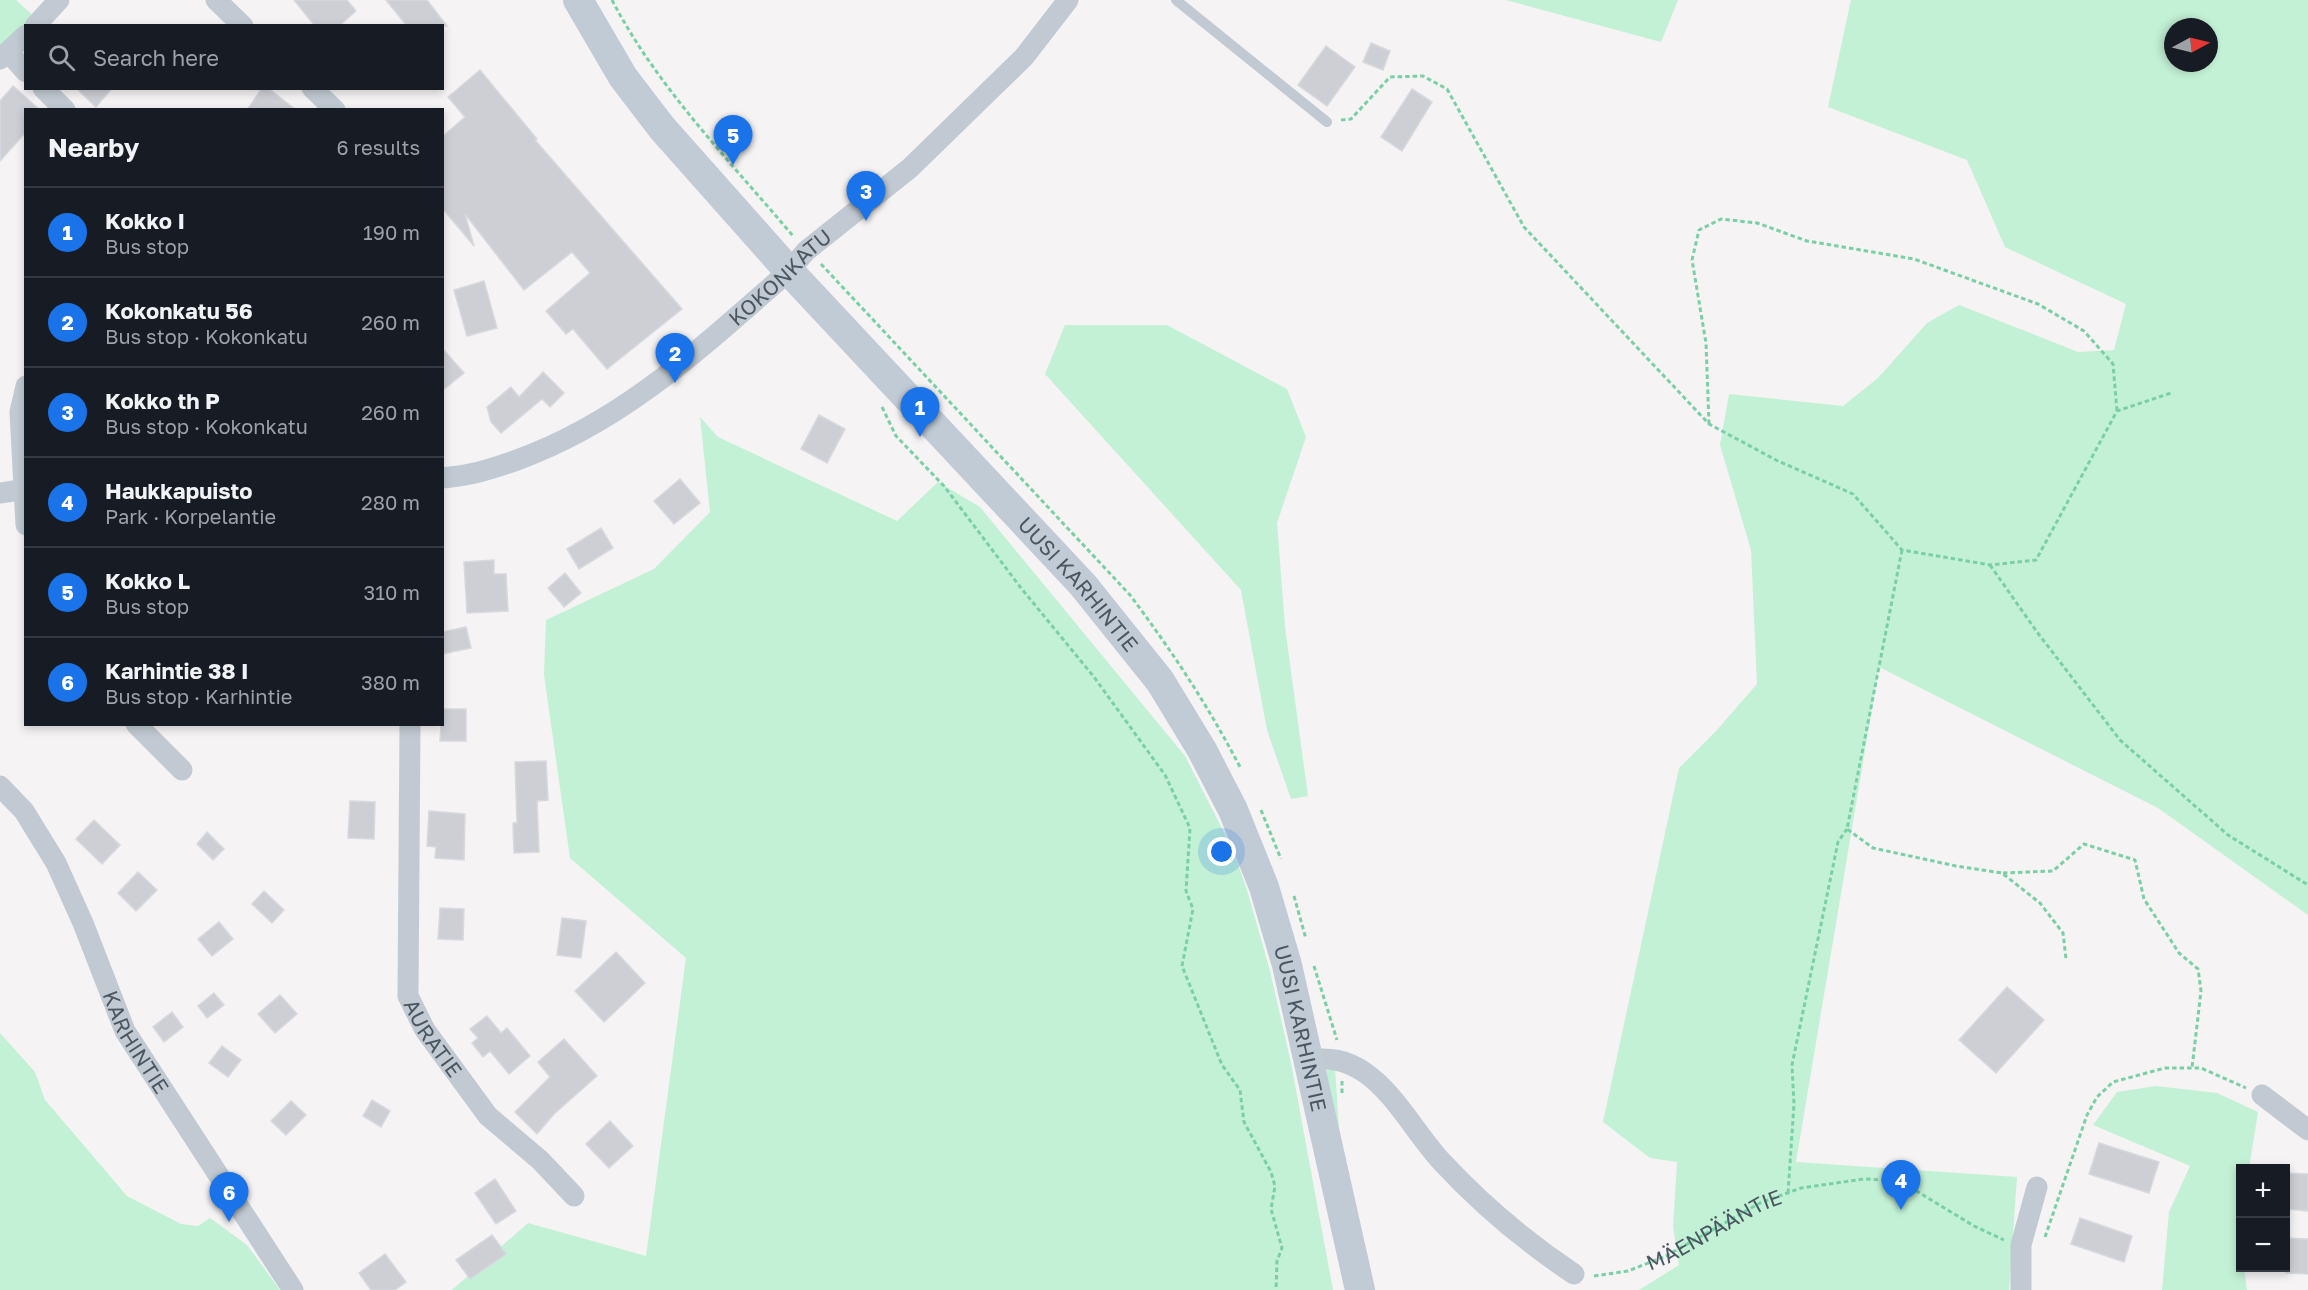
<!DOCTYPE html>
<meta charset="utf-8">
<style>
:root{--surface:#171b24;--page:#20242c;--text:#f1f3f6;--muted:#9ea1a6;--line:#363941;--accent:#1a73e8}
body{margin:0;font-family:"Golos Text",sans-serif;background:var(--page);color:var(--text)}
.controls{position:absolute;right:18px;bottom:18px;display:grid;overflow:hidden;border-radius:0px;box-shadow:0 3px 9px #0003}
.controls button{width:54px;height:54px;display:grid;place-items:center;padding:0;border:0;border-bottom:2px solid var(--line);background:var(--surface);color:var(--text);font:30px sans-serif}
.compass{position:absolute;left:2164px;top:18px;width:54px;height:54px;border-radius:50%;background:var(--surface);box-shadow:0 3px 9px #0003;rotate:83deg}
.you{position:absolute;left:1222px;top:852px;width:21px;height:21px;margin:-15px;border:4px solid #fff;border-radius:50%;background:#1a73e8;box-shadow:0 0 0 9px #1a73e833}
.badge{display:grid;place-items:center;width:39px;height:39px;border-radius:50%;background:var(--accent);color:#fff;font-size:20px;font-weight:700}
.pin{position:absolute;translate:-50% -50px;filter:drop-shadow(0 2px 3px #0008)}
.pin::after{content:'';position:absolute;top:32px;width:21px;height:18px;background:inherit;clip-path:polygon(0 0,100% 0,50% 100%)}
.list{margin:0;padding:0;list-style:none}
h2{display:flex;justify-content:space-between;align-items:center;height:78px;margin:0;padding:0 24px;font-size:26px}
h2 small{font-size:20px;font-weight:400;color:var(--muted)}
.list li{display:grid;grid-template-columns:39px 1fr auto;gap:18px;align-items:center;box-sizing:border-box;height:90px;padding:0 24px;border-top:2px solid var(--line)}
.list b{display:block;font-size:22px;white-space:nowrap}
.list p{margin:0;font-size:20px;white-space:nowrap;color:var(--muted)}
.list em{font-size:20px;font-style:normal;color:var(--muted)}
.icon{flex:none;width:33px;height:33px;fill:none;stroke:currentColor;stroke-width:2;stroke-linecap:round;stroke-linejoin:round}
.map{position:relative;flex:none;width:2308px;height:1290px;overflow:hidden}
.search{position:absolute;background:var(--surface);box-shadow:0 3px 9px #0003;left:24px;top:24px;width:420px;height:66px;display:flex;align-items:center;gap:15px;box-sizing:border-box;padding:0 21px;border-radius:0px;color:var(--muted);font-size:22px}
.panel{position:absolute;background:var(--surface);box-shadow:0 3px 9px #0003;left:24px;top:108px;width:420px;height:618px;border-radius:0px}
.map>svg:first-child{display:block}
.green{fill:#c3f1d5;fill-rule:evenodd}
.building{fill:#cdcfd5;stroke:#d7d9de;stroke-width:1.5}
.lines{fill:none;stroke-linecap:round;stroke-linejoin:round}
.path{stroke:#7ad0a6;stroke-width:3;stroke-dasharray:4.5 3;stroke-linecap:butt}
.lane{stroke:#c1cad2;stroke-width:10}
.street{stroke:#c1cad2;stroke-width:21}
.secondary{stroke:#c1cbd6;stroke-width:30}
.labels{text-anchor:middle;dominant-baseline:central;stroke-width:4.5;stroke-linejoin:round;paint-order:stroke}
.street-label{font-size:21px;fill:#4a5661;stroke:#fff}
</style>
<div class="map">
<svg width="2308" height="1290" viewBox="0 0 2308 1290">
<rect width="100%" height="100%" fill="#f5f3f3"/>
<g class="green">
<path d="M 0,0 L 16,0 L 39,21 L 0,59 Z"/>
<path d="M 1506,0 L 1678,0 L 1661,42 Z"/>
<path d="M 1851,0 L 2308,0 L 2308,915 L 2158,808 L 1879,667 L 1796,1162 L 2017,1177 L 2009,1290 L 1639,1290 L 1679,1265 L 1673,1227 L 1677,1162 L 1650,1158 L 1603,1122 L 1679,768 L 1716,731 L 1757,684 L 1751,550 L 1720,445 L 1729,394 L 1843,406 L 1878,378 L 1927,323 L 1959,305 L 2078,352 L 2114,350 L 2126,304 L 2005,247 L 1967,160 L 1828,107 ZM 2173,27 L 2209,27 L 2209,63 L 2173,63 Z"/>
<path d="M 1065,325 L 1167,325 L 1287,389 L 1306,437 L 1277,523 L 1285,627 L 1308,796 L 1291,799 L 1267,730 L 1241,590 L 1045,374 Z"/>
<path d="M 700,417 L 718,437 L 897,521 L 938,482 L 980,507 L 1185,756 L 1233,850 L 1248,893 L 1270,971 L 1291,1063 L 1333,1290 L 452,1290 L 528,1223 L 646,1256 L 686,958 L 570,858 L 544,675 L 546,620 L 654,569 L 710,512 Z"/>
<path d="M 0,1033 L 35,1072 L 45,1100 L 127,1196 L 181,1224 L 198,1226 L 210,1218 L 247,1245 L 280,1290 L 0,1290 Z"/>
<path d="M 1335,1068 L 1339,1128 L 1322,1076 L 1327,1070 Z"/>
<path d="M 2156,1086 L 2217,1093 L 2258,1112 L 2249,1168 L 2240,1168 L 2240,1268 L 2244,1268 L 2247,1290 L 2162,1290 L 2169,1212 L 2190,1166 L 2093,1125 L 2117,1092 Z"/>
</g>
<g class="building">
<path d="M 294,0 L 347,0 L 356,11 L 339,26 L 315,26 Z"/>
<path d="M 386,0 L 427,0 L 447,26 L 407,26 Z"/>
<path d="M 1371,43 L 1390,51 L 1383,70 L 1363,62 Z"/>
<path d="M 1326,46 L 1355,67 L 1327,106 L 1298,85 Z"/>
<path d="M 480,70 L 537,139 L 535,140 L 682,309 L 607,369 L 573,329 L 566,334 L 546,311 L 590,273 L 572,252 L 524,290 L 465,214 L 474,246 L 442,208 L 442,137 L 465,117 L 448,97 Z"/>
<path d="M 13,86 L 40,110 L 26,110 L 26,132 L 0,161 L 0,101 Z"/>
<path d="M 76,88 L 112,88 L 96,107 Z"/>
<path d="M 262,88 L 268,88 L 296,110 L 247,110 Z"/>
<path d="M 1412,89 L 1432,102 L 1402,151 L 1381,137 Z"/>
<path d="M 484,281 L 497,328 L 467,336 L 454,290 Z"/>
<path d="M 442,348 L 464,373 L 442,391 Z"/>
<path d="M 543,372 L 564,393 L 550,407 L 542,399 L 501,433 L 491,422 L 487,407 L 511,387 L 519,397 Z"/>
<path d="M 819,415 L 845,429 L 827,463 L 801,449 Z"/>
<path d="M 680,479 L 700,503 L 674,524 L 654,501 Z"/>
<path d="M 601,528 L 613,548 L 579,569 L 567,549 Z"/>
<path d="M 494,560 L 494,574 L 506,574 L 508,611 L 467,613 L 464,562 Z"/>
<path d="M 565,573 L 581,593 L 564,607 L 548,588 Z"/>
<path d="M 466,627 L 471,648 L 442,654 L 442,632 Z"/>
<path d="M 442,709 L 466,709 L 466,741 L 440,741 Z"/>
<path d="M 546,761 L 548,800 L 537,801 L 539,852 L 514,853 L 513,823 L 517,823 L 515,762 Z"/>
<path d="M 350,801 L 375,802 L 374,839 L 348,838 Z"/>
<path d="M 429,811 L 465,814 L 464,860 L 435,858 L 436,847 L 427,846 Z"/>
<path d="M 94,820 L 120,845 L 102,864 L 76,839 Z"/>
<path d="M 207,832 L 224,849 L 213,860 L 197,844 Z"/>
<path d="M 138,872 L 157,890 L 136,911 L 118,893 Z"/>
<path d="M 264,891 L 284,910 L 272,923 L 252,904 Z"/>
<path d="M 440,908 L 464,909 L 463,940 L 438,939 Z"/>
<path d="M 562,918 L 586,921 L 581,958 L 557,955 Z"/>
<path d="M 219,922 L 233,939 L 212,956 L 198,939 Z"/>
<path d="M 616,952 L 645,983 L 604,1022 L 575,991 Z"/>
<path d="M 2007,987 L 2044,1020 L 1996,1073 L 1959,1040 Z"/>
<path d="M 214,993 L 224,1005 L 207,1018 L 198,1006 Z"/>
<path d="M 280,995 L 297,1014 L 275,1033 L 258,1014 Z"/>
<path d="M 172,1012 L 183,1027 L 164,1042 L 153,1027 Z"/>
<path d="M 487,1016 L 501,1033 L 507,1028 L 530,1056 L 509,1074 L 490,1051 L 483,1057 L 472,1043 L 478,1038 L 470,1029 Z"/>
<path d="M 564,1039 L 597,1076 L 554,1114 L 537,1134 L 515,1112 L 550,1077 L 538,1062 Z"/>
<path d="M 222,1046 L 241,1060 L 228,1077 L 209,1063 Z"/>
<path d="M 372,1100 L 390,1111 L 381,1127 L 363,1116 Z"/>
<path d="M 291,1101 L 306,1115 L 286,1135 L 271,1121 Z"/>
<path d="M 610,1121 L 633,1146 L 609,1168 L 586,1144 Z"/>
<path d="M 2099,1143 L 2159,1162 L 2149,1193 L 2089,1174 Z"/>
<path d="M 2286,1173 L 2308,1174 L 2308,1211 L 2286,1209 Z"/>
<path d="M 495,1179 L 516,1211 L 496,1224 L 475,1193 Z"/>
<path d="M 2080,1218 L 2132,1236 L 2124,1262 L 2071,1244 Z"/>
<path d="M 492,1235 L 506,1254 L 470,1279 L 456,1260 Z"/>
<path d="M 2286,1238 L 2308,1239 L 2308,1274 L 2286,1273 Z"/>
<path d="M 385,1254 L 406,1282 L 395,1290 L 371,1290 L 359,1273 Z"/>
</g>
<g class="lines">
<g class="path">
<path d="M 612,0 C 657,87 730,161 793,236"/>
<path d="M 1341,120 L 1351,119 L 1390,77 L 1423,76 L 1447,89 L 1524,227 L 1709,424 L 1776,460 L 1853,494 L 1902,550 L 1990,565 L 2036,560 L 2117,411 L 2171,393"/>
<path d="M 821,264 L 1130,595 C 1172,651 1209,707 1241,769"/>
<path d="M 882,407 L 896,436 L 944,486 L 1021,588 L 1094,677 L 1165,775 L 1190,828 L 1186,891 L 1193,909 L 1182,966 L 1222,1065 L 1240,1090 L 1244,1122 L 1271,1172 L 1275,1186 L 1271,1209 L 1282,1248 L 1277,1261 L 1276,1290"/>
<path d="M 1709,424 L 1706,343 L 1692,260 L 1699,230 L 1721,219 L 1757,223 L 1807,241 L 1914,259 L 2038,304 L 2084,331 L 2113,364 L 2117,411"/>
<path d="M 1902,550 L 1847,829 L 1873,848 L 1956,866 L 2002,873 L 2040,903 L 2063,933 L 2066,959"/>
<path d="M 1990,565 L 2037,632 L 2120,740 L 2228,835 L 2308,885"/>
<path d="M 1261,810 L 1281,859"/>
<path d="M 2003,873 L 2053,871 L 2084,844 L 2135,860 L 2144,899 L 2179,953 L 2198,969 L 2201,991 L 2192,1068"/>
<path d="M 1294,896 L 1306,939"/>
<path d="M 1314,966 L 1337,1040"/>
<path d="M 1342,1081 L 1342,1096"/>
<path d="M 1788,1193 L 1794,1104 L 1792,1065 L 1838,842 L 1847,829"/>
<path d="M 2045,1237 L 2087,1115 L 2097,1097 L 2113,1082 L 2165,1068 L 2201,1068 L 2246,1088"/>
<path id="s1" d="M 1594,1276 L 1628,1271 L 1666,1256 L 1760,1203 L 1801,1188 L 1864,1179 L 1900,1181 L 1974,1226 L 2004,1240"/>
</g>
<path class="lane" d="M 1176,0 L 1327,122"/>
<g class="street">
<path d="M 216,0 L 243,26"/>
<path d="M 35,26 L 59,0"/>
<path d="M 9,53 L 26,72"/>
<path d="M 0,59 L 26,35"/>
<path d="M 43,88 L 65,110"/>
<path d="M 312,88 L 335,110"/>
<path d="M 26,386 L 20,412 L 26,525"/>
<path id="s2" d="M 442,478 C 470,476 492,469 517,460 C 625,421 704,345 789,271 L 806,251 L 910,168 L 1024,57 L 1068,0"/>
<path d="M 0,493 L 26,489"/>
<path d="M 136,724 L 182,770"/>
<path id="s3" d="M 410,724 L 408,996 L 425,1030 L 488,1116 L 540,1160 L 574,1196"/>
<path id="s4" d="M 0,786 L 24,811 L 56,863 L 83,923 L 125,1031 L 293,1290"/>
<path d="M 1308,1060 C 1330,1057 1346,1060 1364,1072 C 1394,1092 1417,1135 1442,1162 C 1481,1204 1526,1242 1574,1274"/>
<path d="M 2262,1095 L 2308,1130"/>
<path d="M 2021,1290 L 2021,1245 L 2037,1187"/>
</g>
<path class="secondary" id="s5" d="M 578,0 L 623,77 L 662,128 L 789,271 L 1083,585 L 1160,681 L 1202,750 L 1233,810 L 1264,887 L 1287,965 L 1360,1290"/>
</g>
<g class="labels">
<g class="street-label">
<text stroke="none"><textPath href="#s2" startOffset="400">KOKONKATU</textPath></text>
<text stroke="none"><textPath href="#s5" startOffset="771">UUSI KARHINTIE</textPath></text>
<text stroke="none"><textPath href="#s5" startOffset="1275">UUSI KARHINTIE</textPath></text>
<text stroke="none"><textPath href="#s3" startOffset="321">AURATIE</textPath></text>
<text stroke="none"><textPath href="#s4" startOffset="292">KARHINTIE</textPath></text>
<text stroke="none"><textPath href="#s1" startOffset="130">MÄENPÄÄNTIE</textPath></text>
</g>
</g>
</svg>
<div class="controls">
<button>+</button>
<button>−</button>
</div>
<svg class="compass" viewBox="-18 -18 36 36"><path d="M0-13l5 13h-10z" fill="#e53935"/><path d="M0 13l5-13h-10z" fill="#9ea1a6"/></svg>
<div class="you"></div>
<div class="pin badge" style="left:920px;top:437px">1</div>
<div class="pin badge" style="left:675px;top:383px">2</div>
<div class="pin badge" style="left:866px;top:221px">3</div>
<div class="pin badge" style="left:1901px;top:1210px">4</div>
<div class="pin badge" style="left:733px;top:165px">5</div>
<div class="pin badge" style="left:229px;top:1222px">6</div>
<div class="search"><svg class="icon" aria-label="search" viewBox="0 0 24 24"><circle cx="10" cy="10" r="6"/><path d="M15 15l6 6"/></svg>Search here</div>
<section class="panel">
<h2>Nearby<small>6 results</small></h2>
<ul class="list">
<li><span class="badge">1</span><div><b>Kokko I</b><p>Bus stop</p></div><em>190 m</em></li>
<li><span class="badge">2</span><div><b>Kokonkatu 56</b><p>Bus stop · Kokonkatu</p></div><em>260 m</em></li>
<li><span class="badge">3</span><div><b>Kokko th P</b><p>Bus stop · Kokonkatu</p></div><em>260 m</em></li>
<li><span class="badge">4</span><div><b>Haukkapuisto</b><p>Park · Korpelantie</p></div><em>280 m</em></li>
<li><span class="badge">5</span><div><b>Kokko L</b><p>Bus stop</p></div><em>310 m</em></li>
<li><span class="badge">6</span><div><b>Karhintie 38 I</b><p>Bus stop · Karhintie</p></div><em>380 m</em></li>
</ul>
</section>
</div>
